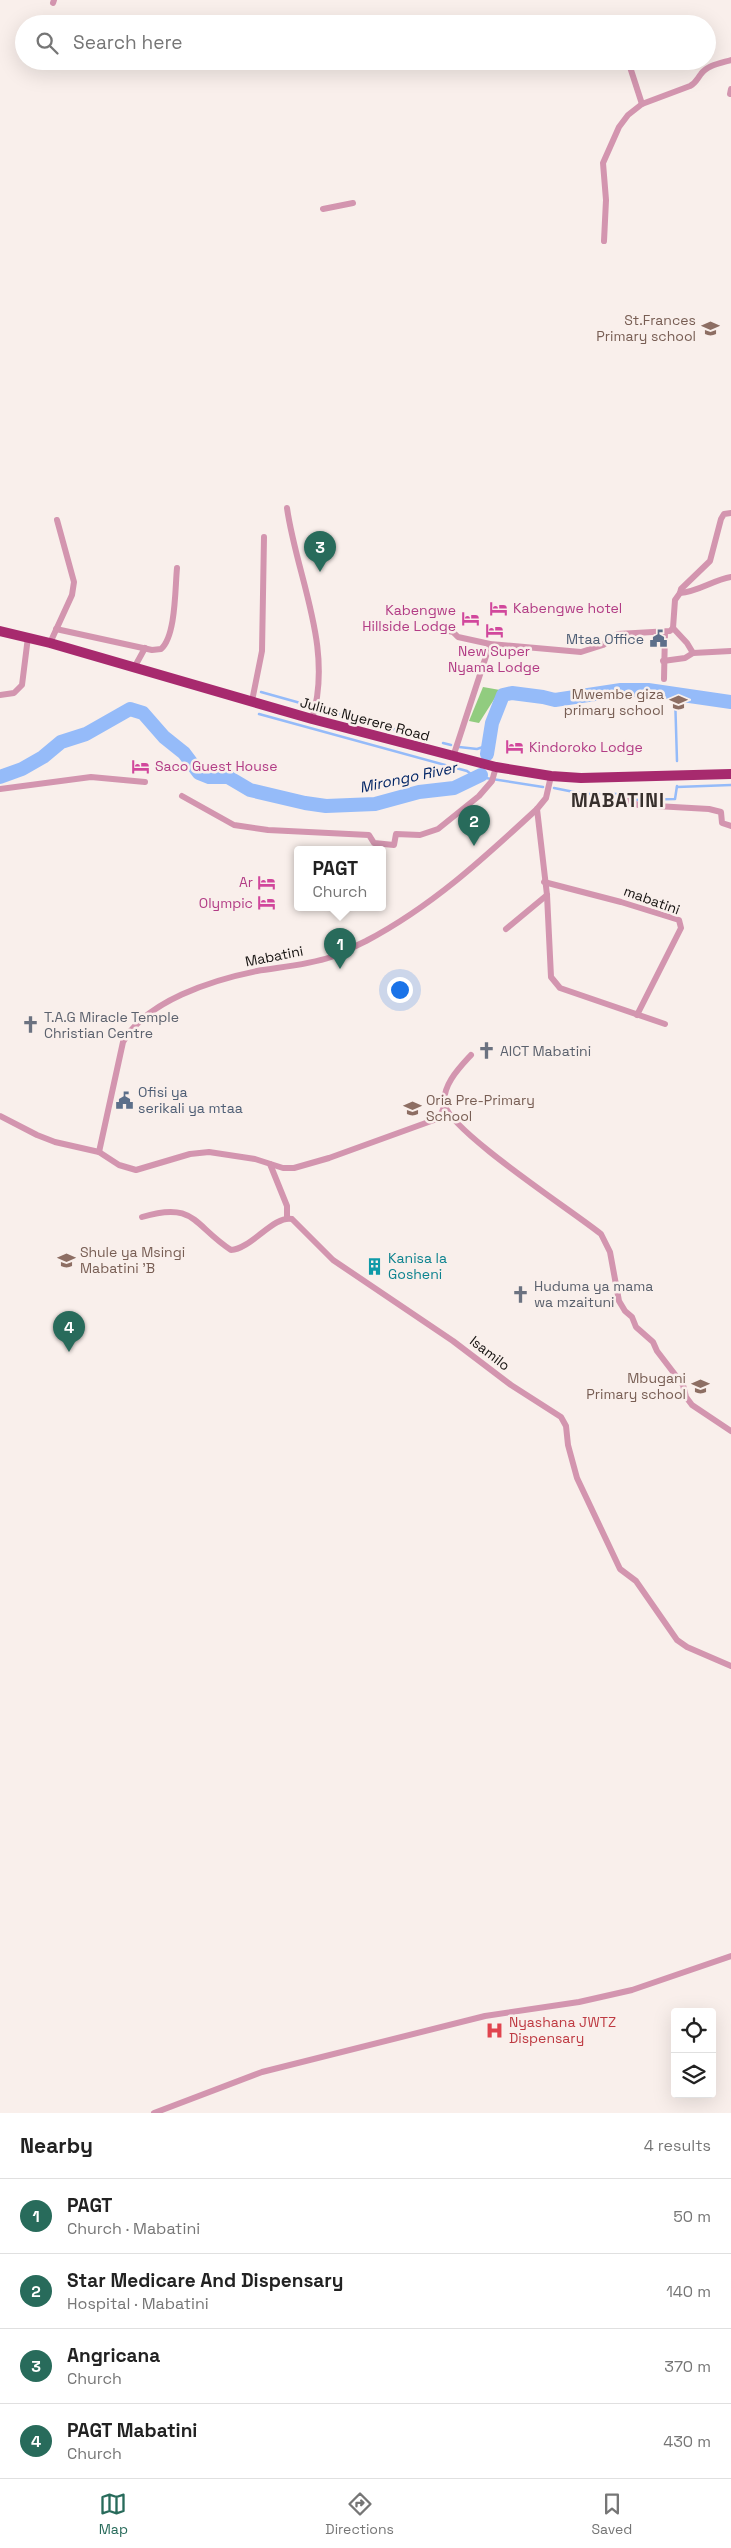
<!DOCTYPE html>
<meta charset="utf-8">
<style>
:root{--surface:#fff;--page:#f6f6f6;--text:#222;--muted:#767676;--line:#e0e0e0;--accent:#286b5b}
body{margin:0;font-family:"Space Grotesk",sans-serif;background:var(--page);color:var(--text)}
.controls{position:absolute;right:15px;bottom:15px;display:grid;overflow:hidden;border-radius:5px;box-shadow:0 5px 20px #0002}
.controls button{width:45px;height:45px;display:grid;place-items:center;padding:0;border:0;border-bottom:1px solid var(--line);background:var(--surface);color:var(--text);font:25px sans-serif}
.you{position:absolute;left:399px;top:989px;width:18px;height:18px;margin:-12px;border:4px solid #fff;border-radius:50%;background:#1a73e8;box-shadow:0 0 0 8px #1a73e833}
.badge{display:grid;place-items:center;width:32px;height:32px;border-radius:50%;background:var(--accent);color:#fff;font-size:16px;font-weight:700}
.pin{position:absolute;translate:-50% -41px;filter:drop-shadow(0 1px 2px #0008)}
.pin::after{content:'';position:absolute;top:26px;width:18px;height:15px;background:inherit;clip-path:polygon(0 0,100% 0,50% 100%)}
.popup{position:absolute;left:294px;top:846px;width:92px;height:65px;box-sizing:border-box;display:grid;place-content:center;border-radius:5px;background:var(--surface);filter:drop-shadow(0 1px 4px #0005);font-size:16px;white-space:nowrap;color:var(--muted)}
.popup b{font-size:19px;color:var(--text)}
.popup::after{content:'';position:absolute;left:50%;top:100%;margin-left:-10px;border:10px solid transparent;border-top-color:var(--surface)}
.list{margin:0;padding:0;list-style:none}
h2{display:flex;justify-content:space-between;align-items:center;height:65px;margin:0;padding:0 20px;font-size:21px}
h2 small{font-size:16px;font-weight:400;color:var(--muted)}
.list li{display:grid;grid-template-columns:32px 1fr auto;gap:15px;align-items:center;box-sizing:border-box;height:75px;padding:0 20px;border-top:1px solid var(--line)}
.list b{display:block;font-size:19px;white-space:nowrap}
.list p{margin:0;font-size:16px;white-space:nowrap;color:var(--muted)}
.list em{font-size:16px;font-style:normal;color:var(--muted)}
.icon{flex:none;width:28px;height:28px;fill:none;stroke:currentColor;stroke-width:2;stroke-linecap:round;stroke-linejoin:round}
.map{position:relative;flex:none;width:731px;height:2113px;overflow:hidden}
.search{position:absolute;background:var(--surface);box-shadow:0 5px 20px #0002;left:15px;right:15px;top:15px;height:55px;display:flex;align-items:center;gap:12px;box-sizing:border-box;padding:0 18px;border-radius:28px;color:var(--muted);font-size:19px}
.sheet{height:365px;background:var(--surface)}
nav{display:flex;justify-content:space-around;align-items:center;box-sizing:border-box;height:70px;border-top:1px solid var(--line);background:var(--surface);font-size:14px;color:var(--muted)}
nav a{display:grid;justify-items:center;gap:2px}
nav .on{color:var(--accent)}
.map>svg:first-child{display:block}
.forest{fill:#91cc7f}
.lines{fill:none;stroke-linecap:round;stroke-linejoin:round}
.stream{stroke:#95bbf9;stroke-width:2.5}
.river{stroke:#95bbf9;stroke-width:14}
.minor{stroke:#d395af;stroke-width:6}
.trunk{stroke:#a72a6e;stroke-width:10}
.labels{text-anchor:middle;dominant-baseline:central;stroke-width:5;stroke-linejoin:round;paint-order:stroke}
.education-label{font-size:14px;fill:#785e54;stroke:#f9efeb;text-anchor:end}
.hotel-label{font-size:14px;fill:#b23c85;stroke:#f9efeb;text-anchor:start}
.service-label{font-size:14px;fill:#4e5e75;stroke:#f9efeb;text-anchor:end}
.street-label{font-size:14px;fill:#14110f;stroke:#f9efeb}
.worship-label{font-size:14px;fill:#5b616d;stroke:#f9efeb;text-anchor:start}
.culture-label{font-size:14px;fill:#0d838f;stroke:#f9efeb;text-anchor:start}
.health-label{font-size:14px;fill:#be3a42;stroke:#f9efeb;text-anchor:start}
.water-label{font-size:15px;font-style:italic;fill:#002465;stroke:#f9efeb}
.district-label{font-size:19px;font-weight:bold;letter-spacing:1px;fill:#372f2c;stroke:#f9efeb}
</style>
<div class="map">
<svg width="731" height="2113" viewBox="0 0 731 2113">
<rect width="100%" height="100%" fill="#f9efeb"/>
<path class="forest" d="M 483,687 L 500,690 L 479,723 L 469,721 Z"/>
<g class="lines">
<g class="stream">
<path d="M 261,692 L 397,730"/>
<path d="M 675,695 L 677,761"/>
<path d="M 259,714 L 467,771 L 476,778"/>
<path d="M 406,732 L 412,735"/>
<path d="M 443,743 L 451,745"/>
<path d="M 459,747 L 477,749 L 489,745"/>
<path d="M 479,777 L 543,787"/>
<path d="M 677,787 L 731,785"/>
<path d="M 554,788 L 584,794 L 619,794 L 625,798"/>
<path d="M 633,800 L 675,799 L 677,786"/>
</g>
<g class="river">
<path d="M 487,754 L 492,723 L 503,695 L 512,693 L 543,697 L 555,700 L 621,690 L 648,690 L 731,702"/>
<path d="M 0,777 L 22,769 L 43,757 L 61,742 L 86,734 L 130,709 L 143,713 L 164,737 L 184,753 L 199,773 L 209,777 L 228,777 L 250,790 L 305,803 L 326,806 L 375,804 L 419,792 L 454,788 L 481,775"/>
</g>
<g class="minor">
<path d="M 53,3 L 54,0"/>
<path d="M 586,24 L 588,23"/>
<path d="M 571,61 L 626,65 L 630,67 L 642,104"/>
<path d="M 517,67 L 539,61"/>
<path d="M 730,94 L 731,89"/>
<path d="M 323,209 L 353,203"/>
<path d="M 604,241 L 606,200 L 603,163 L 619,127 L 628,115 L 642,104 L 690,86 C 696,83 697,79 701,74 C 707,65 721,63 731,60"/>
<path d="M 287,508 C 297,578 334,648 312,719"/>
<path d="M 680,593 L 681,589 L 710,561 L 721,519 L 724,514 L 731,513"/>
<path d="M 673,628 L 687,643 L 693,653 L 731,651"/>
<path d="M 56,629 L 152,650 L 161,649 C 176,636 175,588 177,568"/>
<path d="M 441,629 L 453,632 L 458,637 L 490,644 L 581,652 L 603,645 L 618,634 L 670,631 L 673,628 L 675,600 L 680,593 C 698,592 713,580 731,577"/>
<path d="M 50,643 L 72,595 L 74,582 L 57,520"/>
<path d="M 663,661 L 685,658 L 693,653"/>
<path d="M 134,668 L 145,648"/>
<path d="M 664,679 L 665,632"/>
<path d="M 0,695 L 14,693 L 22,685 L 28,637"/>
<path d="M 252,701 L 262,651 L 264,537"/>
<path d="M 453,757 L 490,644"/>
<path d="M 0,789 L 91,777 L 145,782"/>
<path d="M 182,796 L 234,825 L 268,830 L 369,835 L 374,843 L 394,845 L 396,834 L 420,835 L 438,829 L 479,796 L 492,781 L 496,767"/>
<path d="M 620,801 L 631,801 L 638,805 L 709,809 L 721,812 L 722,823 L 731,826"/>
<path d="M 537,809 L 547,895 L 551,977 L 560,988 L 665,1024"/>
<path d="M 544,882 L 621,902 L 679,920 L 681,928 L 637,1015"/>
<path d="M 506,929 L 547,895"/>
<path d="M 471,1055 C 460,1067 441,1086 445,1105 C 451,1132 574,1212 601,1234 L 610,1252 L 619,1301 L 625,1311 L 632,1317 L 636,1327 L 653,1342 L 657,1351 L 683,1385 L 686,1397 L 692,1405 L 731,1431"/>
<path d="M 0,1116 L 37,1135 L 55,1142 L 99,1152 L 119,1165 L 136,1170 L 190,1154 L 209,1152 L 255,1159 L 283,1168 L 294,1168 L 329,1158 L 434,1120 L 441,1114 L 445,1105"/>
<path d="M 99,1152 L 123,1042 C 146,1001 212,980 257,971 C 281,967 308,965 331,957 C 343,953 355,946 366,941 C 431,907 483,859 537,809 L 546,798 L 551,776"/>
<path d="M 270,1164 L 287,1206 L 287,1218"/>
<path d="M 142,1217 C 195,1201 193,1225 231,1250 C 251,1249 274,1215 292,1219 L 333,1260 L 453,1341 L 511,1385 L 561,1417 L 566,1426 L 568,1445 L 577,1478 L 620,1569 L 636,1581 L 677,1640 L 687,1647 L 731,1666"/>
<path d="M 154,2113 L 262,2072 L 485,2016 L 579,2002 L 632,1990 L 731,1956"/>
</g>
<path class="trunk" d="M 0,631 L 50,643 L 312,719 L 496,767 L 551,776 L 581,778 L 731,774"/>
</g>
<defs>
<symbol id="school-bare" viewBox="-9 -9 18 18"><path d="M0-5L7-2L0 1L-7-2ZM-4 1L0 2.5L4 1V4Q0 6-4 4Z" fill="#8d6e63" stroke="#f9efeb" stroke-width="2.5" paint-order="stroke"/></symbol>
<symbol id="hotel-bare" viewBox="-9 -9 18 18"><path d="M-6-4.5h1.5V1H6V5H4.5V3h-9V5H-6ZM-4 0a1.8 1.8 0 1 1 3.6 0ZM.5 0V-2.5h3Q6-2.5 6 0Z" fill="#d1479c" stroke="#f9efeb" stroke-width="2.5" paint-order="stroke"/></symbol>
<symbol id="civic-bare" viewBox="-9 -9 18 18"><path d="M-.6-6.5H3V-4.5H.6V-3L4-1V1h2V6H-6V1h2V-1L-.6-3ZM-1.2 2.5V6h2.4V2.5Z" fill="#5c6f8a" stroke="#f9efeb" stroke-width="2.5" paint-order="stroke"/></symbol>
<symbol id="church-bare" viewBox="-9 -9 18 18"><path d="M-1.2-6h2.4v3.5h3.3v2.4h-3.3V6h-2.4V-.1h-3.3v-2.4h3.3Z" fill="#6b7280" stroke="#f9efeb" stroke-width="2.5" paint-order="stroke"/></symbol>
<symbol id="building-bare" viewBox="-9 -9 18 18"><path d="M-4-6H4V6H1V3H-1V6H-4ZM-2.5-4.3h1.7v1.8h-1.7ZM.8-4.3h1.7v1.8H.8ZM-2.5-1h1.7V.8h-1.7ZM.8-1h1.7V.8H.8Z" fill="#0f9aa8" stroke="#f9efeb" stroke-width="2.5" paint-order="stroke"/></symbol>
<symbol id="hospital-bare" viewBox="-9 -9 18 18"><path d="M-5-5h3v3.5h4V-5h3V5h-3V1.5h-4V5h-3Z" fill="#e0444e" stroke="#f9efeb" stroke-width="2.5" paint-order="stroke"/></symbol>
</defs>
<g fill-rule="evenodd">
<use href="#school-bare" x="698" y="316" width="25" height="25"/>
<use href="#hotel-bare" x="486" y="596" width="25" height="25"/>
<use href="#hotel-bare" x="458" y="606" width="25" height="25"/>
<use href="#hotel-bare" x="482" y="618" width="25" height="25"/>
<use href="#civic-bare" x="646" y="626" width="25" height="25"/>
<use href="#school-bare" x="666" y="690" width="25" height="25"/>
<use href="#hotel-bare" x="502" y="734" width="25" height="25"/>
<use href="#hotel-bare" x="128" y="754" width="25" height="25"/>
<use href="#hotel-bare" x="254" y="870" width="25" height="25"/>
<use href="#hotel-bare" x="254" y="890" width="25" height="25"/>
<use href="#church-bare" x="18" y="1012" width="25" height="25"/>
<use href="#church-bare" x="474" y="1038" width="25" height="25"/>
<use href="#civic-bare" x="112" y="1088" width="25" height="25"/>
<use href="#school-bare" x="400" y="1096" width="25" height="25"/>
<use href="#school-bare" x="54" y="1248" width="25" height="25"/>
<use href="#building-bare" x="362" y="1254" width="25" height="25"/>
<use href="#church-bare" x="508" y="1282" width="25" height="25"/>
<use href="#school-bare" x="688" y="1374" width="25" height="25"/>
<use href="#hospital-bare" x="482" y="2018" width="25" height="25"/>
</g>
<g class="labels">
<g class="education-label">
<text x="696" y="320">St.Frances<tspan x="696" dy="16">Primary school</tspan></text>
<text x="664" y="694">Mwembe giza<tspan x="664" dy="16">primary school</tspan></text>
<text x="426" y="1100" text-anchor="start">Oria Pre-Primary<tspan x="426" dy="16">School</tspan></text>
<text x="80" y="1252" text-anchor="start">Shule ya Msingi<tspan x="80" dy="16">Mabatini 'B</tspan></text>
<text x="686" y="1378">Mbugani<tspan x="686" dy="16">Primary school</tspan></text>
</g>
<g class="hotel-label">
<text x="513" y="608">Kabengwe hotel</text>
<text x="456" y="610" text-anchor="end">Kabengwe<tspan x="456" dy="16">Hillside Lodge</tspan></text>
<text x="494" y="651" text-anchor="middle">New Super<tspan x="494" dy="16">Nyama Lodge</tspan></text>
<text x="529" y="747">Kindoroko Lodge</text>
<text x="155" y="766">Saco Guest House</text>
<text x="253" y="882" text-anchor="end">Ar</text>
<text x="253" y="903" text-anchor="end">Olympic</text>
</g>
<g class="service-label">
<text x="644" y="639">Mtaa Office</text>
<text x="138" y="1092" text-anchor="start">Ofisi ya<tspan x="138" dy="16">serikali ya mtaa</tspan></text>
</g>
<g class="street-label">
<text transform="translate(365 719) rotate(15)">Julius Nyerere Road</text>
<text transform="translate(652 900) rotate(20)">mabatini</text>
<text transform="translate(274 956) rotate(-11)">Mabatini</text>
<text transform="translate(490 1353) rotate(38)">Isamilo</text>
</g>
<g class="worship-label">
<text x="44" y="1017">T.A.G Miracle Temple<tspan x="44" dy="16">Christian Centre</tspan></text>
<text x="500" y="1051">AICT Mabatini</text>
<text x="534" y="1286">Huduma ya mama<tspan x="534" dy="16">wa mzaituni</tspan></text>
</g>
<g class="culture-label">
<text x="388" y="1258">Kanisa la<tspan x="388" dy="16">Gosheni</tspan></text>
</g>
<g class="health-label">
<text x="509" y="2022">Nyashana JWTZ<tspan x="509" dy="16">Dispensary</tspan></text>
</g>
<g class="water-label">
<text transform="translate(408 777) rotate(-12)">Mirongo River</text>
</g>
<g class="district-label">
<text x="618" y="800">MABATINI</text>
</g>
</g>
</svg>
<div class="controls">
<button><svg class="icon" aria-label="locate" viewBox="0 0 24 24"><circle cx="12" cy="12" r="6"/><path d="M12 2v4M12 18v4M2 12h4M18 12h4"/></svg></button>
<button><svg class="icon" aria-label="layers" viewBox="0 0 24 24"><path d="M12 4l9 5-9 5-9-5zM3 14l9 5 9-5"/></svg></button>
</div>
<div class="you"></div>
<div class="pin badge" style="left:340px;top:969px">1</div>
<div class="popup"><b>PAGT</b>Church</div>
<div class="pin badge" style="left:474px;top:846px">2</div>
<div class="pin badge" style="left:320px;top:572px">3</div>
<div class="pin badge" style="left:69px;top:1352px">4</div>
<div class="search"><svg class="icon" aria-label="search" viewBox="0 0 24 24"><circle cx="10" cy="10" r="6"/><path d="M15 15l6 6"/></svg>Search here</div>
</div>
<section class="sheet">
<h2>Nearby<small>4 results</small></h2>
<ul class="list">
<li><span class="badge">1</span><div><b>PAGT</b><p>Church · Mabatini</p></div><em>50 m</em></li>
<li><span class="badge">2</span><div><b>Star Medicare And Dispensary</b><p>Hospital · Mabatini</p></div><em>140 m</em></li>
<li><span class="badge">3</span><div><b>Angricana</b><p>Church</p></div><em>370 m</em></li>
<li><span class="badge">4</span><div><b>PAGT Mabatini</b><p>Church</p></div><em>430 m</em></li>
</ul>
</section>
<nav>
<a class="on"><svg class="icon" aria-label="map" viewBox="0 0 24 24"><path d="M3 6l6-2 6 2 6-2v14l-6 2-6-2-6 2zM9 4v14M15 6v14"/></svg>Map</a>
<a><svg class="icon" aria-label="directions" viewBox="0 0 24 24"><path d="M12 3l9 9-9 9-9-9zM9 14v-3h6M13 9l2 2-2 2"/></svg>Directions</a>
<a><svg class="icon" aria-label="saved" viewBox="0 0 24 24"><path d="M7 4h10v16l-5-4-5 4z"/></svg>Saved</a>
</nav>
